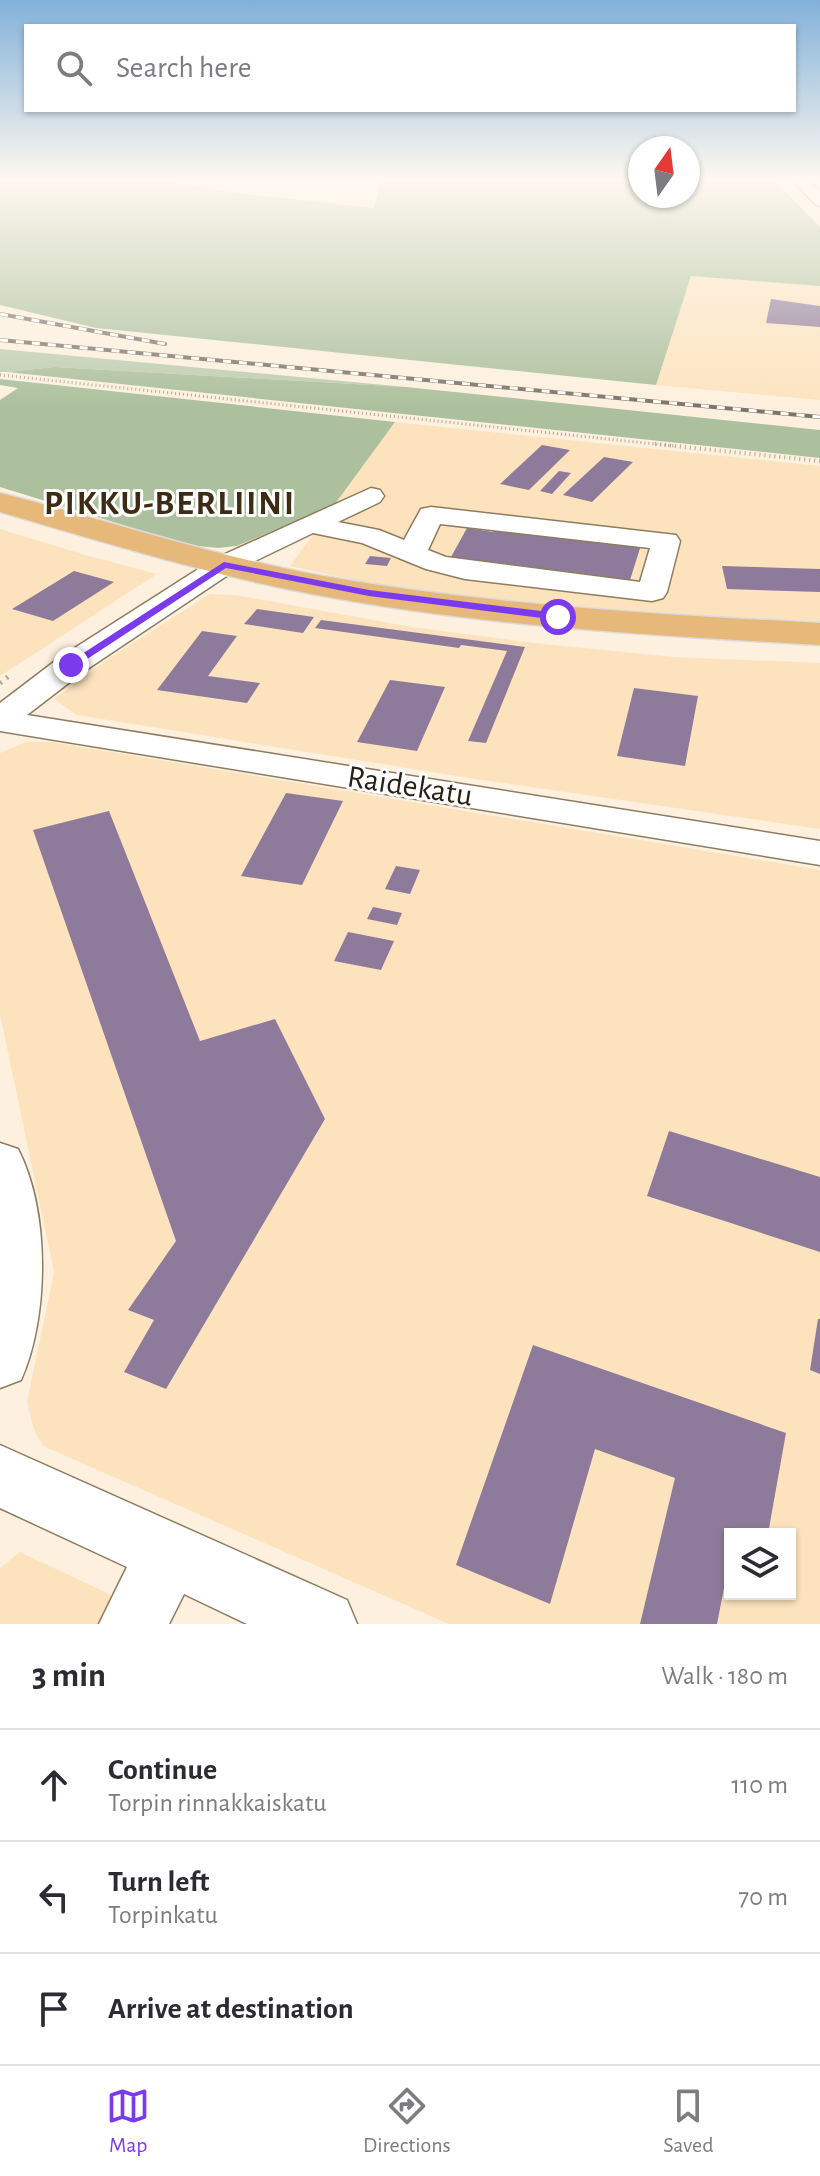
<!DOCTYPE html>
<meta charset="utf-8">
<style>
:root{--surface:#fff;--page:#f2f2f3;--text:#2b2b33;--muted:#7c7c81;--line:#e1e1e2;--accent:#7c3aed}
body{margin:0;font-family:"Alegreya Sans",sans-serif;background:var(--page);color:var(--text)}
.controls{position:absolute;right:24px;bottom:24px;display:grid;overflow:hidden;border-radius:0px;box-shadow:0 2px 6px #0004}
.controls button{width:72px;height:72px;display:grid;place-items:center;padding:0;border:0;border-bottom:2px solid var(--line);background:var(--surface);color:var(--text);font:40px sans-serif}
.compass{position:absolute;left:628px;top:136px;width:72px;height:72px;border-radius:50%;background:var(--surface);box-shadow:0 2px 6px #0004;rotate:14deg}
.stop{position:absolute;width:24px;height:24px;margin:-18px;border:6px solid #7c3aed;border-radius:50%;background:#fff}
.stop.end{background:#7c3aed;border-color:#fff;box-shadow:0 2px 8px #0008}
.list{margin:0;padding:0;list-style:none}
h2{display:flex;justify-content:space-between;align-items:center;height:104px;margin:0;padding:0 32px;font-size:34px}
h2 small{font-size:26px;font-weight:400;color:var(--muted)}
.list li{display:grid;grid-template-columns:52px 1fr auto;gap:24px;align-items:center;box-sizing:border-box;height:112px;padding:0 32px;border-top:2px solid var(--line)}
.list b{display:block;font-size:30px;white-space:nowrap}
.list p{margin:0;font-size:26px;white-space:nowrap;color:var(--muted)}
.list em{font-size:26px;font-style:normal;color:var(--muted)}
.icon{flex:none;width:44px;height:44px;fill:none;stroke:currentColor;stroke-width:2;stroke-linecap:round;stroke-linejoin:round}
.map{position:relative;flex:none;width:820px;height:1624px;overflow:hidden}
.search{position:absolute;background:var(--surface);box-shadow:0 2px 6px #0004;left:24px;right:24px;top:24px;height:88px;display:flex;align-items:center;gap:20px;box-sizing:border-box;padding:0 28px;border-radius:0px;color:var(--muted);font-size:30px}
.sheet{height:440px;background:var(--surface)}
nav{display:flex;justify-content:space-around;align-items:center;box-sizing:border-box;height:112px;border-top:2px solid var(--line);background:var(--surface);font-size:22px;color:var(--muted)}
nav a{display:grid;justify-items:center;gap:4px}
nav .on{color:var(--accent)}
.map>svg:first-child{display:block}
.built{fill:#fce3be;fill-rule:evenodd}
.green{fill:#bdceb0}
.forest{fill:#acc09d}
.building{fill:#8e7b9b}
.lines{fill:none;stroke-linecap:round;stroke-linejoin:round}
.minor-casing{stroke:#8e7c60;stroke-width:3}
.major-casing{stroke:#dddbda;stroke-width:3}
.path-far2{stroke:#afa495;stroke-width:3;stroke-dasharray:1 3;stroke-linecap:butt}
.path-far1{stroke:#afa495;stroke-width:4;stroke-dasharray:1 4;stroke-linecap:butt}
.path{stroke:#afa495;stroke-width:5;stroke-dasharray:2 6;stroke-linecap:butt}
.minor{fill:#fff;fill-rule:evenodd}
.major{fill:#e6b879;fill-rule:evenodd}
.rail-casing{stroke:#7f7567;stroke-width:4}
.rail{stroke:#fff;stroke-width:3;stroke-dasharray:8;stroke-linecap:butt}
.route{fill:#7c3aed}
.labels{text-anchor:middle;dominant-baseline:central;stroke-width:6;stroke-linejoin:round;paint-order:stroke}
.street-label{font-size:32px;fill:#292116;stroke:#fff}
.far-district-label{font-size:34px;font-weight:bold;letter-spacing:2px;fill:#3d2c13;stroke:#fff}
</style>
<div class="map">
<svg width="820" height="1624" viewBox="0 0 820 1624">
<rect width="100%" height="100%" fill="#fdf0de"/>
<g class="built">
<path d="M 691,275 L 820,286 L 820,400 L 656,385 Z"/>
<path d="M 395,422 L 820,466 L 820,624 L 667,617 L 477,601 L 382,586 L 290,566 Z"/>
<path d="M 0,529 L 82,554 L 157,574 L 0,676 Z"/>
<path d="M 210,594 L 236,595 L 412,627 L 534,643 L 674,657 L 820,663 L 820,829 L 476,779 L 77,715 L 54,699 L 111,657 Z"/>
<path d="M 26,742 L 51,742 L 820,870 L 820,1624 L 449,1624 L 43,1446 L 33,1427 L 27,1402 L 54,1272 L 0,1014 L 0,753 ZM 730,1534 L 790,1534 L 790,1594 L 730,1594 Z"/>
<path d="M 20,1552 L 173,1624 L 0,1624 L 0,1568 Z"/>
</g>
<path class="green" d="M 0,349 L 406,387 L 55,367 L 7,372 L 0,372 Z"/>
<g class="forest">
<path d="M 0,180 L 155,180 L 244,194 L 374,208 L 381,180 L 640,180 L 640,196 L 688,196 L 688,180 L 774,180 L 820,227 L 820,286 L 691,276 L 656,385 L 96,328 L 0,305 Z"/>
<path d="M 55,367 L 406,387 L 820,430 L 820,458 L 7,372 Z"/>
<path d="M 0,379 L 395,422 L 335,504 L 237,546 L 218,548 L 188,545 L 0,487 L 0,400 L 18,388 L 0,385 Z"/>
</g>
<g class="building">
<path d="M 771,299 L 820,306 L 820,327 L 766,323 Z"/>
<path d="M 542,445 L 570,450 L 529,490 L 500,484 Z"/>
<path d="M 604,457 L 633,462 L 592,502 L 563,495 Z"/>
<path d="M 559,471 L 571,473 L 552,494 L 540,491 Z"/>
<path d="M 497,524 L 642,542 L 630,580 L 451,557 L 467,528 L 493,532 Z"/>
<path d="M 370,556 L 391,558 L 387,566 L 365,564 Z"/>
<path d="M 722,566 L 820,569 L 820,592 L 727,589 Z"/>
<path d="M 74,571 L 114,582 L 53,621 L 12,609 Z"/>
<path d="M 257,609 L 314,617 L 303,633 L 244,624 Z"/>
<path d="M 321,620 L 525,647 L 486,743 L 468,741 L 507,651 L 461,645 L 459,648 L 315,628 Z"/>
<path d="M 202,631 L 237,636 L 208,676 L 260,683 L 247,703 L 157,690 Z"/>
<path d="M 390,680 L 445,687 L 417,751 L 357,742 Z"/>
<path d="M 634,688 L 698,696 L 685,766 L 617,756 Z"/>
<path d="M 286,793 L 343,801 L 302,885 L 241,876 Z"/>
<path d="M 109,811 L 200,1041 L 275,1019 L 325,1119 L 166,1389 L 124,1372 L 154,1320 L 128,1310 L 176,1241 L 33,830 Z"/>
<path d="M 396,866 L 420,870 L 410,894 L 385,889 Z"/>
<path d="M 373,907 L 402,913 L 397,925 L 367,919 Z"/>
<path d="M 348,932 L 394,941 L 381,970 L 334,961 Z"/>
<path d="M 669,1131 L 820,1177 L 820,1252 L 647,1196 Z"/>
<path d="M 818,1319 L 820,1319 L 820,1374 L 810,1370 Z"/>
<path d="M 533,1345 L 786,1433 L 768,1534 L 730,1534 L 730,1590 L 724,1588 L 717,1624 L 640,1624 L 675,1478 L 595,1449 L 550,1604 L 456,1565 Z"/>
</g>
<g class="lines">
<defs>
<g id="minor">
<path d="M 792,180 L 808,180 L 820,192 L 820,206 L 815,204 Z"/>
<path d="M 371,488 L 380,490 L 384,496 L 380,502 L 338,522 L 379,530 L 404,540 L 421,509 L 431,507 L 676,535 L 680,541 L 667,592 L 663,598 L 652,601 L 465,579 L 426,569 L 362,543 L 313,533 L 234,571 L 83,672 L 27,715 L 820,841 L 820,865 L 0,731 L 0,703 L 59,658 L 214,559 ZM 440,524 L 650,548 L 640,582 L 446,557 L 428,550 Z"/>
<path d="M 0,1143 L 18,1149 C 50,1212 49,1317 21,1380 L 0,1388 Z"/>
<path d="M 0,1445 L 347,1600 L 357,1624 L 247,1624 L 184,1594 L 169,1624 L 99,1624 L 127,1567 L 0,1508 Z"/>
</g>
<path id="major" d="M 0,493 C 104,519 206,554 312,574 C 479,604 650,614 820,623 L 820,645 C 650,635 479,626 312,594 C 206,574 103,542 0,512 Z"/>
</defs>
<use href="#minor" class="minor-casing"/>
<use href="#major" class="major-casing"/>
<path class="path-far2" d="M 0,375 L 674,446"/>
<path class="path-far1" d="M 655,444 L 820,461"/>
<path class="path" d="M 0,683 L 9,676"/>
<use href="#minor" class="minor"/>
<use href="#major" class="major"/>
<defs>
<g id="rail">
<path d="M 0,314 L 165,344"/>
<path d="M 0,340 L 820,417"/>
</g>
</defs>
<use href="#rail" class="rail-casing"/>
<use href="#rail" class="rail"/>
</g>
<linearGradient id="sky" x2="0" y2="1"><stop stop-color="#82b1da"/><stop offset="0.44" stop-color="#fef8f0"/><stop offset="1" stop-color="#fef8f0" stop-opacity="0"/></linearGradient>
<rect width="820" height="408" fill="url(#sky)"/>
<path class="route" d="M 224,562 L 369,590 L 558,613 L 563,617 L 558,620 L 369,596 L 226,568 L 75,667 L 65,665 Z"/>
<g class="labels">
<g class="street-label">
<text transform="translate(410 786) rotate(9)">Raidekatu</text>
</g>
<g class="far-district-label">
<text x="170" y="504">PIKKU-BERLIINI</text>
</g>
</g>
</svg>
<div class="controls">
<button><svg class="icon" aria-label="layers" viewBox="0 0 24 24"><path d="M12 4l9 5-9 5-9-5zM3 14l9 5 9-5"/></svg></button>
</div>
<svg class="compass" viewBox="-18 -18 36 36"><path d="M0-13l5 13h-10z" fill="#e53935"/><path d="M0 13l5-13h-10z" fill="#7c7c81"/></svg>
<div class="stop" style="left:558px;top:617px"></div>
<div class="stop end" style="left:71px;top:665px"></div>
<div class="search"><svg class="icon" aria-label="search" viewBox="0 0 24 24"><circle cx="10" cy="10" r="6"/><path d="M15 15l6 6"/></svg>Search here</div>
</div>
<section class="sheet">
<h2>3 min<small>Walk · 180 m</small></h2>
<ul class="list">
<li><svg class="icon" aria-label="ahead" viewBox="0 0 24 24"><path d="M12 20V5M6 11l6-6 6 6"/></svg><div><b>Continue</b><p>Torpin rinnakkaiskatu</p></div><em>110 m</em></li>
<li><svg class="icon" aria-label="left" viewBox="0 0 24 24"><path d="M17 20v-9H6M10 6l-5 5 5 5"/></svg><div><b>Turn left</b><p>Torpinkatu</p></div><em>70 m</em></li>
<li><svg class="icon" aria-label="arrive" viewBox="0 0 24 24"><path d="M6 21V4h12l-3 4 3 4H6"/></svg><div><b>Arrive at destination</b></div></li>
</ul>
</section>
<nav>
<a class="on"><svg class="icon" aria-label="map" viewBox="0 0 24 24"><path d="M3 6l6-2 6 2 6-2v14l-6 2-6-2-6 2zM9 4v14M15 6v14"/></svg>Map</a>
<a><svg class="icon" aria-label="directions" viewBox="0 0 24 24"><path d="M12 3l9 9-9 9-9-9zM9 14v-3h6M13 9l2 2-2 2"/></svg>Directions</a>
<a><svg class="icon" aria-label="saved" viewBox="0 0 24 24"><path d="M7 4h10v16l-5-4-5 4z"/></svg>Saved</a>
</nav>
